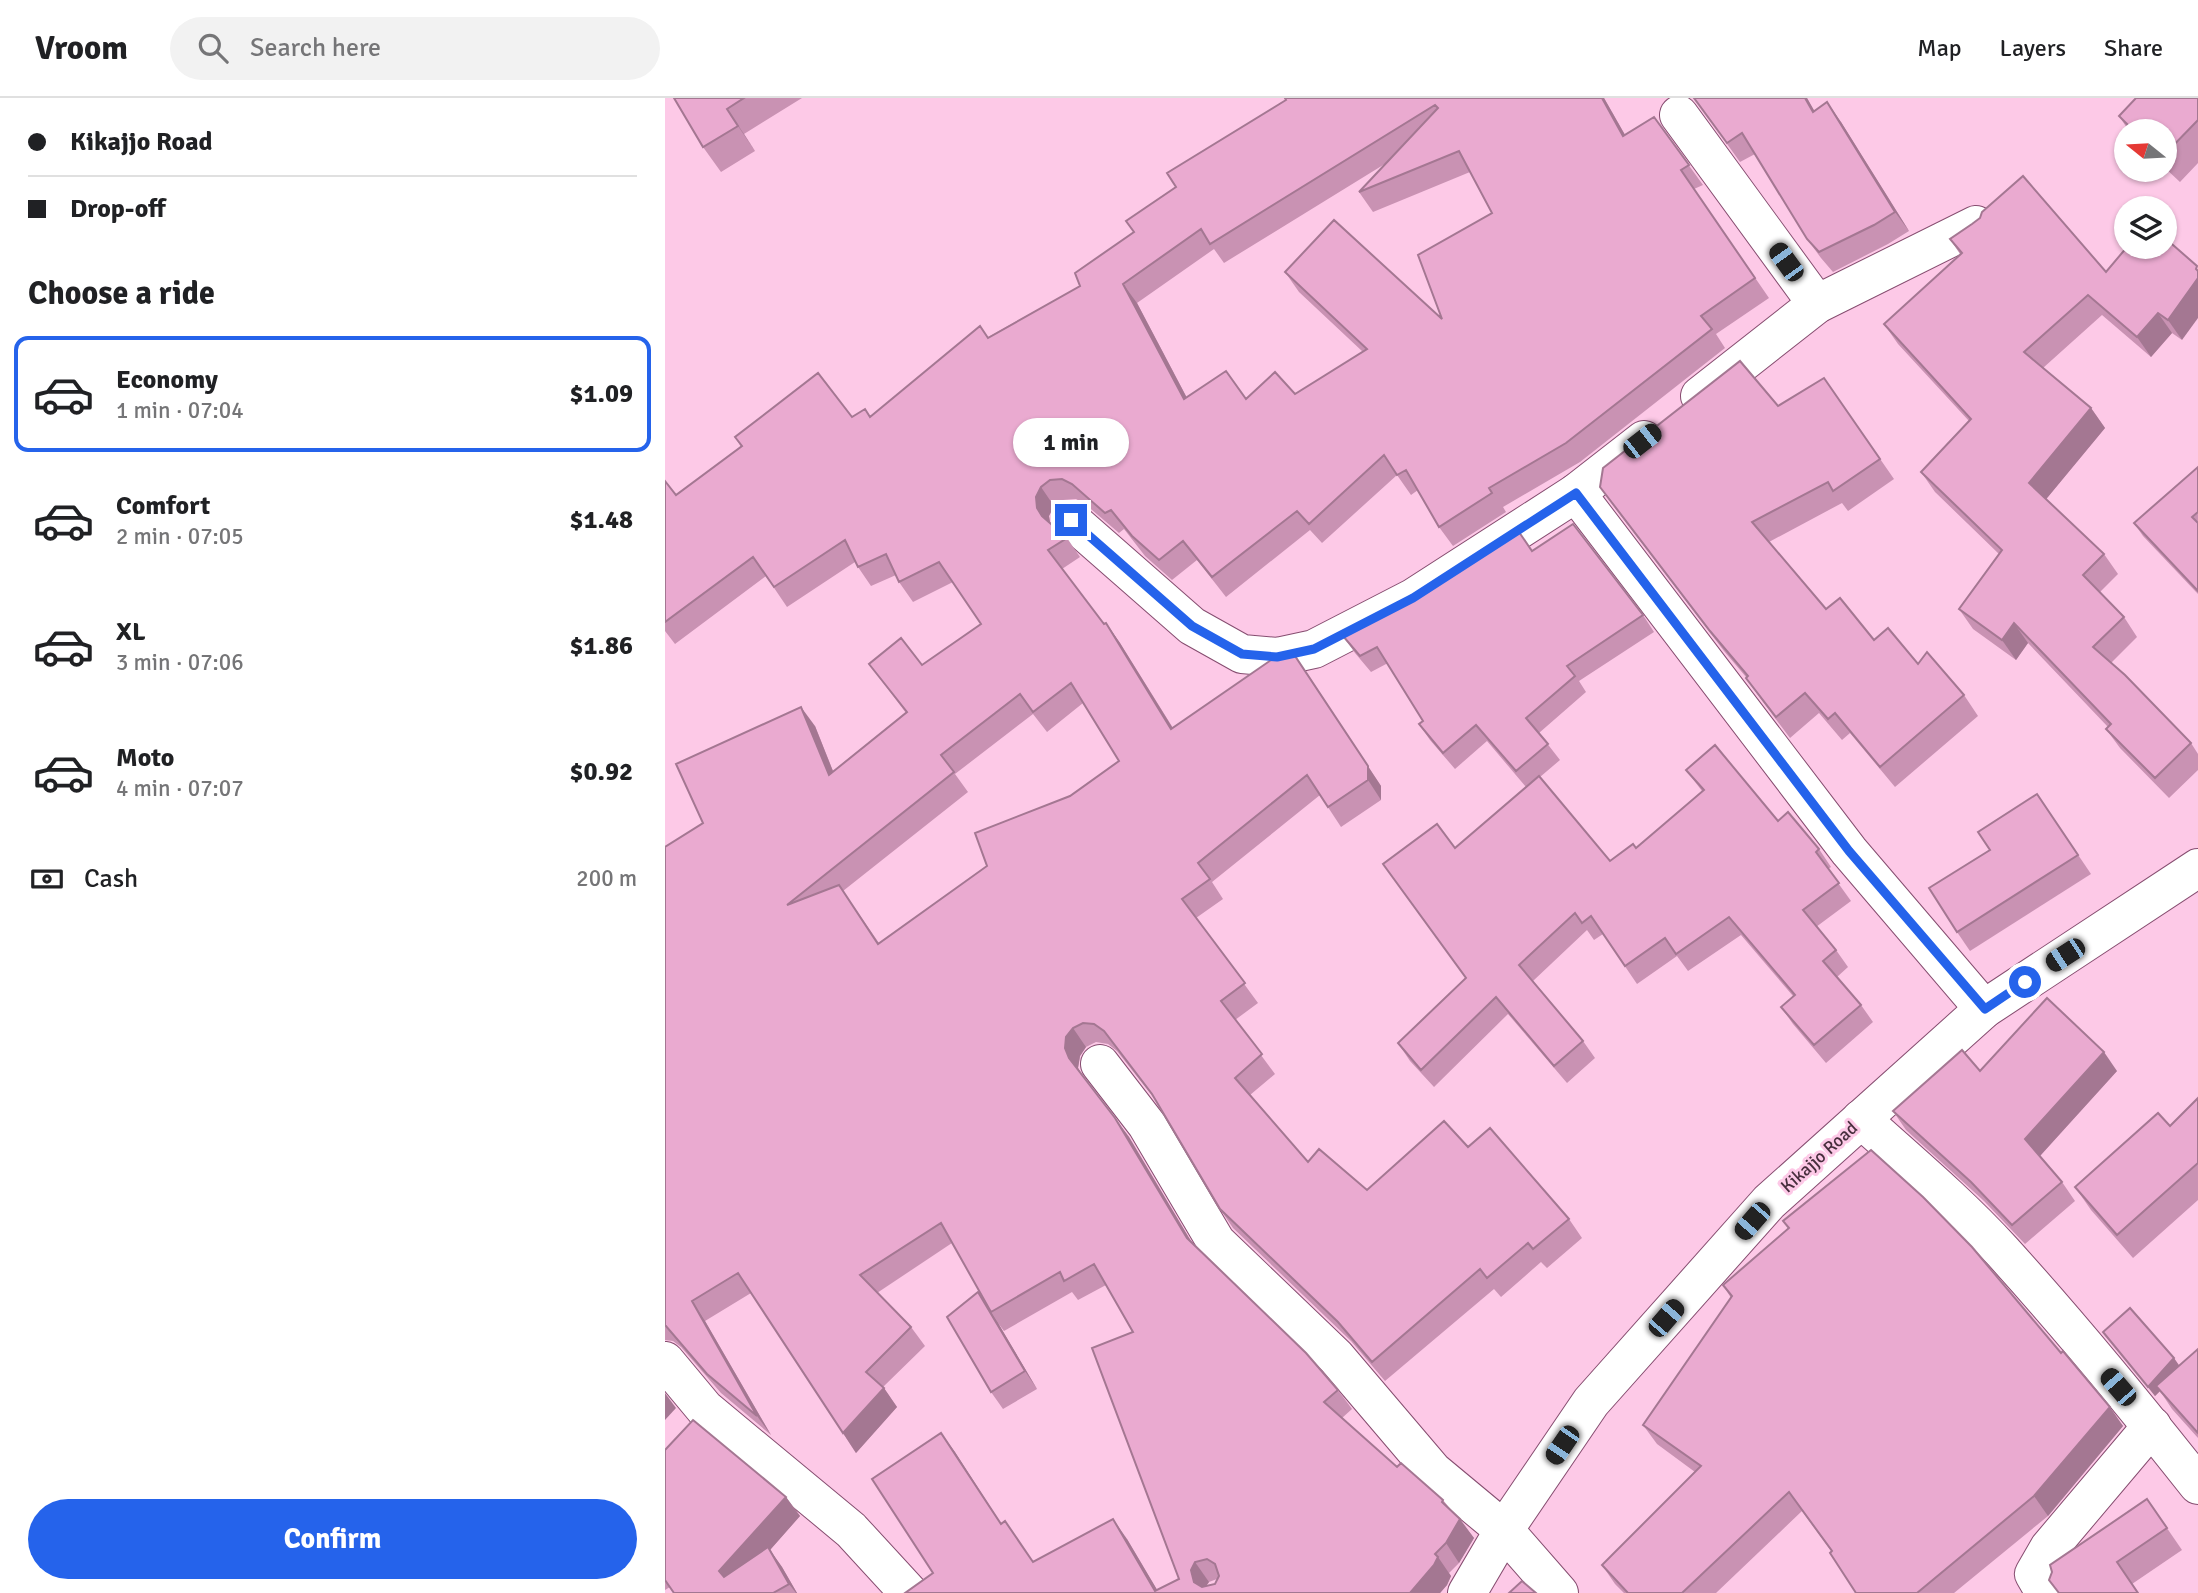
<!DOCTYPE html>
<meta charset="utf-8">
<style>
:root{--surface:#fff;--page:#f2f2f2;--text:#202124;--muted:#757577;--line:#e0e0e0;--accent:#2563eb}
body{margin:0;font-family:Signika,sans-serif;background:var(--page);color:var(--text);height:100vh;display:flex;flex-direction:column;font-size:26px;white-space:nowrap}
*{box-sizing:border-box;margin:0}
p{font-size:23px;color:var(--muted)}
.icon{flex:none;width:38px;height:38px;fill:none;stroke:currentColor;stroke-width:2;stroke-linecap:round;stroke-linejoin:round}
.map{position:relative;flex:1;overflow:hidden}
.panel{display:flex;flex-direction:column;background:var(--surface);width:665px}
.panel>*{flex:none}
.banner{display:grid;align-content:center;height:154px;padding:0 28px;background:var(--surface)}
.needle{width:46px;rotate:288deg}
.tools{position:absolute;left:1449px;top:21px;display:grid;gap:14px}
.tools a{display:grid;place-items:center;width:63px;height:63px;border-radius:50%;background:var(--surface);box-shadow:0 2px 5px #0004;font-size:35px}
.end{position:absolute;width:32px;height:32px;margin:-16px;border:9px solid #2563eb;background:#fff;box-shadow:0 0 0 4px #fff}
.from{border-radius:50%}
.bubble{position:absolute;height:49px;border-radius:24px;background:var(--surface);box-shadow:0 2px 5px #0004;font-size:23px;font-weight:700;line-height:49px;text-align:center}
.car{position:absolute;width:21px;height:42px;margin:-21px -10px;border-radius:9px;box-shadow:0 0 5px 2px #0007;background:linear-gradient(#222 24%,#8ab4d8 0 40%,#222 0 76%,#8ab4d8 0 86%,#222 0)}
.banner b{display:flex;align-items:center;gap:24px;height:66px;font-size:26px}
.banner b+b{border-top:2px solid var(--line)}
.banner i{width:18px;height:18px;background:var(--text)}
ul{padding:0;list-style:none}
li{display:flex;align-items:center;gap:21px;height:116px;margin:0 14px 10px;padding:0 14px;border:4px solid transparent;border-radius:14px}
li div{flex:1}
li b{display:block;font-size:26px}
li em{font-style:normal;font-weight:700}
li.active{border-color:var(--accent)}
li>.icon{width:63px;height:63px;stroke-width:1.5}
h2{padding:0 28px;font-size:32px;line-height:84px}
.pay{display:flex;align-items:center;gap:18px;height:77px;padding:0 28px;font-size:26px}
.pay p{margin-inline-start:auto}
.action{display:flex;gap:14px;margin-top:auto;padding:14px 28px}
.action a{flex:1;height:80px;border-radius:42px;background:var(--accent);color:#fff;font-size:28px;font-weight:700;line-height:80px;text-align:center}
header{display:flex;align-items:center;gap:42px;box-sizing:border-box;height:98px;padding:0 35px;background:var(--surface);border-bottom:2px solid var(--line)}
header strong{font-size:33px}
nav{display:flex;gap:38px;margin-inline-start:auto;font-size:24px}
.search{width:490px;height:63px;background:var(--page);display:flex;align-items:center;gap:18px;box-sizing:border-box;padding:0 24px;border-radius:38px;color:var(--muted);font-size:26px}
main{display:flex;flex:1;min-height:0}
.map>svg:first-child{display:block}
</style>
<header>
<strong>Vroom</strong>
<div class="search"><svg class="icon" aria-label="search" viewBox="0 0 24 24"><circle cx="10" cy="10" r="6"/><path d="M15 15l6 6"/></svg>Search here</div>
<nav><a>Map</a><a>Layers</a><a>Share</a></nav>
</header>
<main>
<section class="panel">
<div class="banner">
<b><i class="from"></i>Kikajjo Road</b>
<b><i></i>Drop-off</b>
</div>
<h2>Choose a ride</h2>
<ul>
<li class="active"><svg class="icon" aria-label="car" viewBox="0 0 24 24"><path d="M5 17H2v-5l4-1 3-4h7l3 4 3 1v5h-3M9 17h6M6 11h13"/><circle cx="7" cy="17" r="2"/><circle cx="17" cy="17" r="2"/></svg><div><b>Economy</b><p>1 min · 07:04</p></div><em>$1.09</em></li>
<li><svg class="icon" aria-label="car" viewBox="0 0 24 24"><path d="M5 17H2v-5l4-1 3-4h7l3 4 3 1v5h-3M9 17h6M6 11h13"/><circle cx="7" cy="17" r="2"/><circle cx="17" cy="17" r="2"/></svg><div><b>Comfort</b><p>2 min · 07:05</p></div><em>$1.48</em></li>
<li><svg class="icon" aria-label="car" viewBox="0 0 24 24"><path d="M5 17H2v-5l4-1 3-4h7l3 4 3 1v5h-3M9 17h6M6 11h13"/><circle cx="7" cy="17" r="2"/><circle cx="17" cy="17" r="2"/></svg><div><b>XL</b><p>3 min · 07:06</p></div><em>$1.86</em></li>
<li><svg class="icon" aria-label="car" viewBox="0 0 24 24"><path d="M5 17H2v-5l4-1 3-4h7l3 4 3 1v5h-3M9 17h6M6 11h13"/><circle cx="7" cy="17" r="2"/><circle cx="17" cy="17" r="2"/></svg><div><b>Moto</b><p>4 min · 07:07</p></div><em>$0.92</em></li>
</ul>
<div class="pay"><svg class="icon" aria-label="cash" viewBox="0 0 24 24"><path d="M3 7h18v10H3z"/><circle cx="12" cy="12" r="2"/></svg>Cash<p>200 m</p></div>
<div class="action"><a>Confirm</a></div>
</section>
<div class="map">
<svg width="1533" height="1495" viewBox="0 0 1533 1495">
<rect width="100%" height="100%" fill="#fdc9e7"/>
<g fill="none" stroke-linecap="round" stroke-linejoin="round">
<defs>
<g id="street">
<path d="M 1014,17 L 1152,206"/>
<path d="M 1035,298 L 1152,206 L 1311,127"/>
<path d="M 911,395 L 1184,753 L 1319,911"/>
<path d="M 406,422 L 527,528 L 577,556 L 612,559 L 649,551 L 748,500 L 911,395 L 979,342"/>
<path d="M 435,966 L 482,1027 L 551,1144 L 671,1259 L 768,1373 L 839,1432 L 894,1495"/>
<path d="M 1196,1021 C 1244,1064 1294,1106 1337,1153 C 1405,1228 1470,1307 1533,1387"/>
<path d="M 0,1263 L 40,1311 L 186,1432 L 244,1495"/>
<path d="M 802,1495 L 839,1432 L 926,1304 L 1104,1104 L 1319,911 L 1533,770"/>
<path d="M 1380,1495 L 1369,1476 L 1384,1450 L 1487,1328"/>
</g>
</defs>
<use href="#street" stroke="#864d70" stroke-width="40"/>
<use href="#street" stroke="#fff" stroke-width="38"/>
</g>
<g fill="#c992b3" fill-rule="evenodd">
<path d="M 9,0 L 137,0 L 79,36 L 90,53 L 56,74 L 38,49 Z"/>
<path d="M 939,0 L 960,37 L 989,19 L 1038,87 L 1029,91 L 1104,200 L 1051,236 L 1060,250 L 915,364 L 838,409 L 841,414 L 788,448 L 774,429 L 753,392 L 746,397 L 732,377 L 657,445 L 645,432 L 561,499 L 532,462 L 507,482 L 480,458 L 459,431 L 454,435 L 420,406 L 411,401 L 398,402 L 389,408 L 384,418 L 385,425 L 402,440 L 415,459 L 397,471 L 439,526 L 441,525 L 455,545 L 508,630 L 642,575 L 716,688 L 716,702 L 676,729 L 655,697 L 547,784 L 558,801 L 531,820 L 593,905 L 570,922 L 610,976 L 585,997 L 643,1064 L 702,1092 L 803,1049 L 904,1121 L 917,1140 L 882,1170 L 876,1164 L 836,1199 L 829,1191 L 720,1283 L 686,1243 L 568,1130 L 555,1111 L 492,1004 L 452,953 L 443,946 L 431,944 L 421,949 L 415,958 L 413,970 L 416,975 L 464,1039 L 527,1145 L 673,1292 L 687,1311 L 677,1320 L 732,1369 L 778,1402 L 809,1440 L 794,1465 L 784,1475 L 786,1478 L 782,1487 L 775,1495 L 240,1495 L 268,1475 L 276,1335 L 336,1426 L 340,1423 L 368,1464 L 462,1441 L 492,1492 L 514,1481 L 468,1234 L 441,1187 L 413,1202 L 407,1194 L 339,1233 L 333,1225 L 372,1291 L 338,1311 L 326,1294 L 320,1203 L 287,1145 L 212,1195 L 246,1229 L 260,1248 L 218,1289 L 232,1309 L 191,1355 L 86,1195 L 40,1223 L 106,1337 L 56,1295 L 16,1249 L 8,1243 L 0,1242 L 0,749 L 38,725 L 150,628 L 168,673 L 241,615 L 204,566 L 257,567 L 316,526 L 288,484 L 248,504 L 234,484 L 231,477 L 206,488 L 193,469 L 190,464 L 122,509 L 101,478 L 10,546 L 0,533 L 0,383 L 11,397 L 76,349 L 70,339 L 187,319 L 205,319 L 323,239 L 415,188 L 469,134 L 511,89 L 621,2 ZM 723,64 L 694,94 L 708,114 L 805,74 L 827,115 L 777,221 L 620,174 L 634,194 L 698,254 L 630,296 L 581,301 L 522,300 L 472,205 L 549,151 L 559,165 ZM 418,605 L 454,663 L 405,698 L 322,768 L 214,845 L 178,793 L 303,694 L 290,676 L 368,616 L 382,634 ZM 552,1481 L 550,1486 L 541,1488 L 544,1484 Z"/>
<path d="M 1029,0 L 1142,0 L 1149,13 L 1176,24 L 1244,133 L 1223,146 L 1168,174 L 1156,160 L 1142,141 L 1090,56 L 1075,64 Z"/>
<path d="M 1533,0 L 1533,65 L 1515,84 L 1500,70 L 1500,33 L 1464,33 L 1454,18 Z"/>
<path d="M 1285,141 L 1441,174 L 1462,149 L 1517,242 L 1507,235 L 1486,259 L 1437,217 L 1378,270 L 1426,310 L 1440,330 L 1381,401 L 1439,456 L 1453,476 L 1435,494 L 1459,519 L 1472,539 L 1446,565 L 1526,645 L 1533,656 L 1533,672 L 1504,700 L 1455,650 L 1441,631 L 1443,629 L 1363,545 L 1351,562 L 1308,531 L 1294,511 L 1334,456 L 1270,394 L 1256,374 L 1304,323 L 1233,246 L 1219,226 L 1295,156 Z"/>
<path d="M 1159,280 L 1229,381 L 1183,413 L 1177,405 L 1104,444 L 1161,511 L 1209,542 L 1253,566 L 1299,597 L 1313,618 L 1230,689 L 1185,635 L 1177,642 L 1154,615 L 1125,640 L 1095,600 L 1081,579 L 1059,553 L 950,410 L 935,389 L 1113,308 Z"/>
<path d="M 1533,369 L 1533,496 L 1478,438 L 1469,425 Z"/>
<path d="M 867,453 L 978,517 L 989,534 L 914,583 L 921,594 L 874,635 L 895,662 L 875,679 L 945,763 L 971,750 L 1037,693 L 1021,672 L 1113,723 L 1154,751 L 1166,769 L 1163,771 L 1186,803 L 1151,829 L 1171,852 L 1183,869 L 1172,879 L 1196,907 L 1208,924 L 1161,965 L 1128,926 L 1116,909 L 1128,898 L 1076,837 L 1023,873 L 1012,858 L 972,886 L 938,836 L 929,842 L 922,832 L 868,883 L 918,943 L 930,960 L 902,985 L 843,916 L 769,989 L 745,963 L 733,945 L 800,880 L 790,750 L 861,689 L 822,643 L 790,671 L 765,642 L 754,626 L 758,623 L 723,565 L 706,574 L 690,555 L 678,538 Z"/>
<path d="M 1372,696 L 1426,776 L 1305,853 L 1292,834 L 1325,752 Z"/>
<path d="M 1315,973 L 1452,973 L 1375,1058 L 1397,1084 L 1410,1103 L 1360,1146 L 1319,1103 L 1241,1032 L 1228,1013 Z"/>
<path d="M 1533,1000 L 1533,1102 L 1468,1160 L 1426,1112 L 1410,1089 L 1505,1028 Z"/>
<path d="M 1118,1123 L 1396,1255 L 1458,1328 L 1383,1418 L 1289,1495 L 1191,1495 L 1167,1454 L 1137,1413 L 1051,1495 L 959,1495 L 950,1486 L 937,1467 L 1030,1374 L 992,1346 L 978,1327 L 1066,1200 L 1058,1187 L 1123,1130 Z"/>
<path d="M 1438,1234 L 1514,1268 L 1533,1251 L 1533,1340 L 1507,1311 L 1495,1293 L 1490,1298 Z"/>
<path d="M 0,1352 L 121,1399 L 135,1418 L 105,1452 L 117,1469 L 132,1495 L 9,1495 L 5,1489 L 0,1492 Z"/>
<path d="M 1482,1401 L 1517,1452 L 1467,1486 L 1384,1482 Z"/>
</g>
<g fill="#a47792">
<path d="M 937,0 L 939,0 L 972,58 L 958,38 Z"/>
<path d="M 1140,0 L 1142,0 L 1161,33 L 1148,14 Z"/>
<path d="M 1162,4 L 1176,24 L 1244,133 L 1230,114 Z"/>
<path d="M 62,11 L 79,36 L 90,53 L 73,28 Z"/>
<path d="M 1533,180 L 1533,220 L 1517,242 L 1503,222 Z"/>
<path d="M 458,186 L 472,205 L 533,321 L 519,301 Z"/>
<path d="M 1493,215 L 1507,235 L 1486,259 L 1472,239 Z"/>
<path d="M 1426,310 L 1440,330 L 1378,405 L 1364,385 Z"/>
<path d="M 376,389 L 389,408 L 384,418 L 386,430 L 372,410 L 371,399 Z"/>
<path d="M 441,525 L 455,545 L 520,650 L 506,631 Z"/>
<path d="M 1349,525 L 1363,545 L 1351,562 L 1337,542 Z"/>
<path d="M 628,555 L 716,688 L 716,702 L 703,682 Z"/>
<path d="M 136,609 L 150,628 L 177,696 L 164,677 Z"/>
<path d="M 408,930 L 421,949 L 415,958 L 413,970 L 418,979 L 404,960 L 400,950 L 401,939 Z"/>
<path d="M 1439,954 L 1452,973 L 1374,1059 L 1360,1041 Z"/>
<path d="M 450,1020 L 464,1039 L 536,1160 L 522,1140 Z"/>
<path d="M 313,1194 L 333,1225 L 372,1291 L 360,1273 Z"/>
<path d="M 27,1203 L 40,1223 L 106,1337 L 92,1318 Z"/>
<path d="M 1509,1260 L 1516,1270 L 1491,1288 L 1495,1293 L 1490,1298 L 1483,1289 Z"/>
<path d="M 219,1290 L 232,1309 L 191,1355 L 178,1335 Z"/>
<path d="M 0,1295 L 11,1310 L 0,1322 Z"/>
<path d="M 1445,1309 L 1458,1328 L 1383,1418 L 1369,1398 Z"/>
<path d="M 276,1335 L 290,1354 L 349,1446 L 336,1426 Z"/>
<path d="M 121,1399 L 135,1418 L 105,1452 L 117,1469 L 132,1495 L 131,1495 L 124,1486 L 68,1493 L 54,1473 Z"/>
<path d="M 448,1421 L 462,1441 L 494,1495 L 492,1495 Z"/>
<path d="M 795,1421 L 809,1440 L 794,1465 L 781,1445 Z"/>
<path d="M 773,1459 L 786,1478 L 782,1487 L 775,1495 L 745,1495 Z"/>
<path d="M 530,1464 L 544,1484 L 539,1491 L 529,1484 L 526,1472 Z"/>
</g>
<g fill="#eaaad0" stroke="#a47792" stroke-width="2" fill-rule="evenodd">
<path d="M 9,0 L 79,0 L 62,11 L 73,28 L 38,49 Z"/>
<path d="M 620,0 L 937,0 L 958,38 L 989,19 L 1024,67 L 1016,72 L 1090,180 L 1036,218 L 1047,231 L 901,345 L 824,390 L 827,395 L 774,429 L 741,372 L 732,377 L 719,357 L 644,426 L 632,413 L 547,479 L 518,443 L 494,462 L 467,438 L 446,412 L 440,415 L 407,386 L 397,381 L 385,382 L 376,389 L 371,399 L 372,410 L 377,418 L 402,440 L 383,452 L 439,526 L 441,525 L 506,631 L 609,560 L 628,555 L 703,668 L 703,682 L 663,709 L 642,677 L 533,765 L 545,781 L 517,801 L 580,885 L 556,903 L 597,956 L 570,980 L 643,1064 L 654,1051 L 702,1092 L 779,1023 L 803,1049 L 825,1030 L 904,1121 L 868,1151 L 863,1145 L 822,1180 L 815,1171 L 707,1264 L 673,1224 L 555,1111 L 487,996 L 439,933 L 429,926 L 418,925 L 408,930 L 401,939 L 400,950 L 404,960 L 450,1020 L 522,1140 L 641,1255 L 673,1292 L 659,1304 L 732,1369 L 736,1365 L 778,1402 L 777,1404 L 795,1421 L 781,1445 L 770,1456 L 773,1459 L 769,1467 L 745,1495 L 240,1495 L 268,1475 L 207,1381 L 276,1335 L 336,1426 L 340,1423 L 368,1464 L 448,1421 L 490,1493 L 514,1481 L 427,1250 L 468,1234 L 429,1166 L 399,1183 L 395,1174 L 326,1214 L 276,1125 L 195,1177 L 246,1229 L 201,1274 L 219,1290 L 178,1335 L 73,1175 L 27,1203 L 92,1318 L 42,1276 L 0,1227 L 0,749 L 38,725 L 11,666 L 136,609 L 164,677 L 242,614 L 204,566 L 236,540 L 257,567 L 316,526 L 274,464 L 234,484 L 221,456 L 193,469 L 180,442 L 109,489 L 88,459 L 0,524 L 0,383 L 11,397 L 77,348 L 70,339 L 153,275 L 187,319 L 200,311 L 205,319 L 315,228 L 323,240 L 415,188 L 410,175 L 469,134 L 461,123 L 511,89 L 502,75 L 621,2 ZM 770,7 L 773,10 L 694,94 L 794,53 L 827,115 L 753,157 L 777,221 L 669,122 L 620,174 L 702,251 L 630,296 L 610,274 L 581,301 L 561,273 L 519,301 L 458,186 L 536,131 L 545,146 ZM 406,585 L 454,663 L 405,698 L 310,735 L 322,768 L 213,846 L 174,787 L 122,807 L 289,674 L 276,657 L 355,596 L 368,614 ZM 542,1461 L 550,1466 L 554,1478 L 550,1486 L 537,1489 L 529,1484 L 526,1472 L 530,1464 Z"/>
<path d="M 1029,0 L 1140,0 L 1148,14 L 1162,4 L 1230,114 L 1209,127 L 1154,154 L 1142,141 L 1077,35 L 1062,45 Z"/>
<path d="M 1471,0 L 1533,0 L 1533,22 L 1500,56 L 1500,33 L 1469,33 L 1454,18 Z"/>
<path d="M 1358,78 L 1441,174 L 1462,149 L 1500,149 L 1500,140 L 1532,168 L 1531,171 L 1533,173 L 1533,180 L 1503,222 L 1493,215 L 1472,239 L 1423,197 L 1359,254 L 1426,310 L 1364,385 L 1439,456 L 1418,477 L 1459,519 L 1428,549 L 1460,577 L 1526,645 L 1490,680 L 1441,631 L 1446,626 L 1349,525 L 1337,542 L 1294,511 L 1337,452 L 1256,374 L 1306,321 L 1219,226 L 1297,155 L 1285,141 L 1307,126 L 1315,120 L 1317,114 Z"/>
<path d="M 1075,263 L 1113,308 L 1159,280 L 1215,361 L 1168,393 L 1163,384 L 1087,424 L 1161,511 L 1175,500 L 1209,542 L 1223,530 L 1253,566 L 1262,554 L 1299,597 L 1215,669 L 1170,615 L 1163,621 L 1140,595 L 1111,619 L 1081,580 L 1083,578 L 1045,533 L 935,389 L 938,370 Z"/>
<path d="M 1533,369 L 1533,414 L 1527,419 L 1533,425 L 1533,493 L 1469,425 Z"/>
<path d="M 908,426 L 978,517 L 902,568 L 910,578 L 861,620 L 883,646 L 851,673 L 811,627 L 778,655 L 754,626 L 758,623 L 712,549 L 695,558 L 678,538 L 748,502 L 854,434 L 867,453 Z"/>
<path d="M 1050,647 L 1113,723 L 1123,714 L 1154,751 L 1151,754 L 1174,785 L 1138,812 L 1171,852 L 1158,863 L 1196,907 L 1149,947 L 1116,909 L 1130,897 L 1064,819 L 1011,856 L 1000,840 L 960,868 L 926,818 L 917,825 L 910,815 L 854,867 L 918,943 L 889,968 L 831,899 L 756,972 L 733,945 L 801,880 L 718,766 L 772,726 L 790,750 L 874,678 L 945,763 L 968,746 L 971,750 L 1039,692 L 1021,672 Z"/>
<path d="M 1372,696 L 1413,757 L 1292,834 L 1264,790 L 1325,752 L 1313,734 Z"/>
<path d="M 1382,900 L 1439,954 L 1360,1041 L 1397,1084 L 1347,1127 L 1306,1084 L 1228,1013 L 1297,952 L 1315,973 Z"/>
<path d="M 1533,1000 L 1533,1065 L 1452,1137 L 1410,1089 L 1493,1015 L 1505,1028 Z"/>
<path d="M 1206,1052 L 1258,1099 L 1307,1149 L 1396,1255 L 1398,1253 L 1445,1309 L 1369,1398 L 1252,1495 L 1191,1495 L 1165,1455 L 1167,1453 L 1124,1394 L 1017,1495 L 963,1495 L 937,1467 L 1036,1368 L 978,1327 L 1067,1198 L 1058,1187 L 1124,1130 L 1118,1123 Z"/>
<path d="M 313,1194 L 360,1273 L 326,1294 L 282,1219 Z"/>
<path d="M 1465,1210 L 1509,1260 L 1483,1289 L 1438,1234 Z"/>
<path d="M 1533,1251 L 1533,1335 L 1491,1288 Z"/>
<path d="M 28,1322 L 121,1399 L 54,1473 L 59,1479 L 103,1449 L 124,1486 L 108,1495 L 9,1495 L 0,1482 L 0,1352 Z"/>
<path d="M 1482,1401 L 1502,1430 L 1452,1464 L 1473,1495 L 1394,1495 L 1384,1482 L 1387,1474 L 1385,1467 Z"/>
<path d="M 857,1483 L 871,1495 L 844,1495 Z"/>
</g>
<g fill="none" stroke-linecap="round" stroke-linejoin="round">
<path stroke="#2563eb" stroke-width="9" d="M 406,422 L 527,528 L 577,556 L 612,559 L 649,551 L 748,500 L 911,395 L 1184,753 L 1320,911 L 1360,884"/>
</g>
<g text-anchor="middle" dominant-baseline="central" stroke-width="6" stroke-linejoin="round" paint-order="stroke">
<g font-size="18" fill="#472e3d" stroke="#fdc9e7">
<text transform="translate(1154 1059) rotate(-42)">Kikajjo Road</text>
</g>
</g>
</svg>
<div class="tools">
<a><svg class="needle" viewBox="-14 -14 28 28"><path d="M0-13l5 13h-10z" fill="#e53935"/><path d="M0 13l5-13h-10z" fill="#757577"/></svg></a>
<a><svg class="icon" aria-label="layers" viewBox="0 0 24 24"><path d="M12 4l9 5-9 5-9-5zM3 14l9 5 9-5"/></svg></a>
</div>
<i class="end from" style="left:1360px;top:884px"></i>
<i class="end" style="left:406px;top:422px"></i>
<div class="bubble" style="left:348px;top:320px;width:116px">1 min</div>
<i class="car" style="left:1121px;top:164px;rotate:324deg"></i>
<i class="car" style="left:977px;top:343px;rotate:52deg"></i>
<i class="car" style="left:1400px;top:857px;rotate:237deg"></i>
<i class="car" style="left:1087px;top:1123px;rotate:221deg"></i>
<i class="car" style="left:1001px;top:1220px;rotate:41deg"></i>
<i class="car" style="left:1453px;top:1289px;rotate:319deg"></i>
<i class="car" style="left:897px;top:1347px;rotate:214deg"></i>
</div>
</main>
